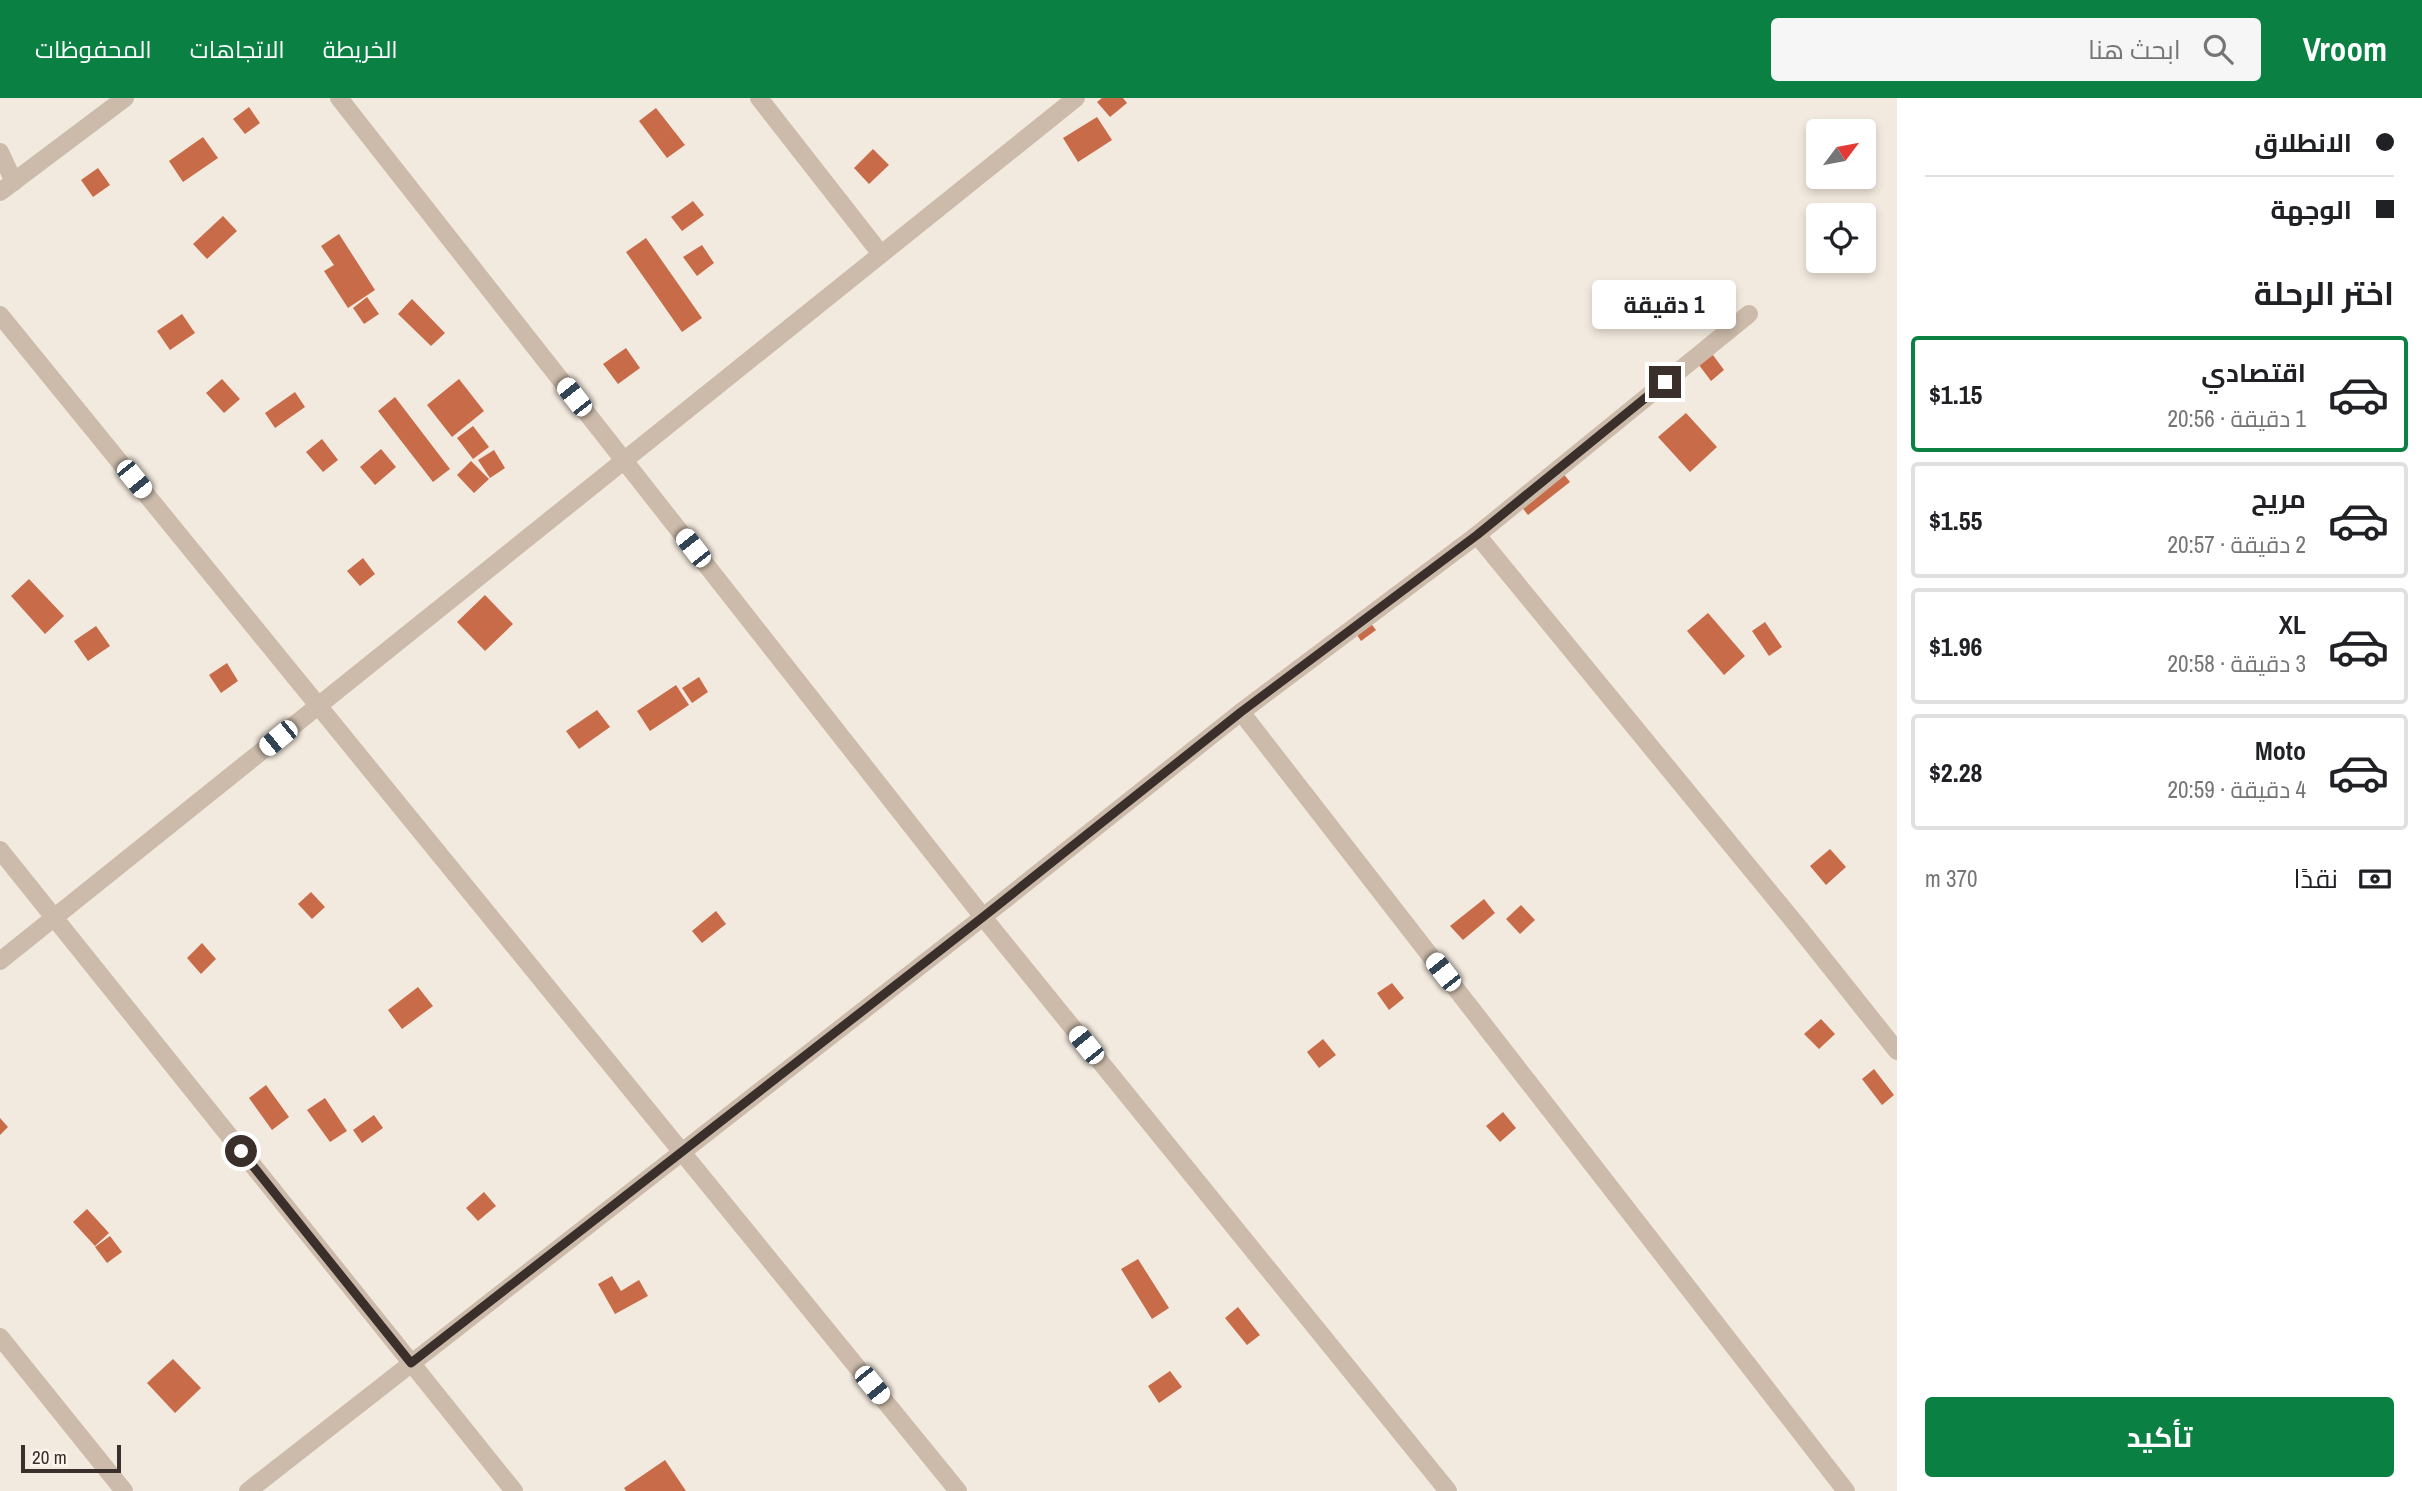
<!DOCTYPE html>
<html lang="ar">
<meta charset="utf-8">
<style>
:root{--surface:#fff;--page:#f6f6f6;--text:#202124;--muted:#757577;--line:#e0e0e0;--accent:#0b8043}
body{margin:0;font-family:"Archivo Narrow",Cairo,sans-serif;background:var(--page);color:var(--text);direction:rtl;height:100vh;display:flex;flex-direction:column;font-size:26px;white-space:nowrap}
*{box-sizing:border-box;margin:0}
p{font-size:23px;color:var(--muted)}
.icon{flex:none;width:38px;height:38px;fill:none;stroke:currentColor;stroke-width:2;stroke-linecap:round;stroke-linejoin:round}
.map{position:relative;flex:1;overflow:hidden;direction:ltr}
.panel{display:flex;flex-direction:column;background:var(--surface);width:525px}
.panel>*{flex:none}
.hud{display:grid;align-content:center;height:154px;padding:0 28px;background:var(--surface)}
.needle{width:46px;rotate:58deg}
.tools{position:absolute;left:1806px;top:21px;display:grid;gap:14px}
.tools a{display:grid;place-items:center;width:70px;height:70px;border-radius:7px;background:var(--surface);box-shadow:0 4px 10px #0003;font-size:35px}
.scale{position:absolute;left:21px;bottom:18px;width:100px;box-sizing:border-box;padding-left:7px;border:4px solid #3a2f2a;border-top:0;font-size:19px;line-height:24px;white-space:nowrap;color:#3a2f2a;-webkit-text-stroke:5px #fbf4ec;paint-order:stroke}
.end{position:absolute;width:32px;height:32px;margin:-16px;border:9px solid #3a2f2a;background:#fff;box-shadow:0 0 0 4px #fff}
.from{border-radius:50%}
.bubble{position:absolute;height:49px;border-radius:7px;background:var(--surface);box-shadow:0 4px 10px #0003;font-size:23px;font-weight:700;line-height:49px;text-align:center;direction:rtl}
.car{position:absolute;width:21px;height:42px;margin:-21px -10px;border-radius:9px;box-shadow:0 0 5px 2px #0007;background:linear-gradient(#fff 24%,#345 0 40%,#fff 0 76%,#345 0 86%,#fff 0)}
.hud b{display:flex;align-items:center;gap:24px;height:66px;font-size:26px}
.hud b+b{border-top:2px solid var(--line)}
.hud i{width:18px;height:18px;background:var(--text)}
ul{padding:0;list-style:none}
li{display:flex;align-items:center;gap:21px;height:116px;margin:0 14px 10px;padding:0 14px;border:4px solid var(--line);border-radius:7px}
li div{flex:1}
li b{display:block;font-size:26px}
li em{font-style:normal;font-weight:700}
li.on{border-color:var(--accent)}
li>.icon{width:63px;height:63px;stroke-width:1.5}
h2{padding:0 28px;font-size:32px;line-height:84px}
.pay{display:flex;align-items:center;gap:18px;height:77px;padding:0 28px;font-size:26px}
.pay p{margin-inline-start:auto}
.primary-button{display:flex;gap:14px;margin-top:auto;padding:14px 28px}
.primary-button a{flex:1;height:80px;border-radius:7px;background:var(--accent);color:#fff;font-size:28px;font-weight:700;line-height:80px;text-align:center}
header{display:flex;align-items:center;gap:42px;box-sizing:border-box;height:98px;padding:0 35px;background:var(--accent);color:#fff}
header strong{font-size:33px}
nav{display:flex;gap:38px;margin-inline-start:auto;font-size:24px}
.search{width:490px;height:63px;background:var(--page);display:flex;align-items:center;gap:18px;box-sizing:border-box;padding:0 24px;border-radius:7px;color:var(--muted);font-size:26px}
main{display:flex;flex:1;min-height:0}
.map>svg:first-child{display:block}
</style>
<header>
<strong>Vroom</strong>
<div class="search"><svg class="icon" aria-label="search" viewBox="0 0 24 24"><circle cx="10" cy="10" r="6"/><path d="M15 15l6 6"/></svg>ابحث هنا</div>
<nav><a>الخريطة</a><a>الاتجاهات</a><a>المحفوظات</a></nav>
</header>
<main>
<section class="panel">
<div class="hud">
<b><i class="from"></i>الانطلاق</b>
<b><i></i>الوجهة</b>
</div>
<h2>اختر الرحلة</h2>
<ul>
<li class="on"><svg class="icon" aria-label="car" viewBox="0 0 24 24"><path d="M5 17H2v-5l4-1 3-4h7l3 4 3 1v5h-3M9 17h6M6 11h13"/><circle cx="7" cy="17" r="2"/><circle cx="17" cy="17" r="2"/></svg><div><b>اقتصادي</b><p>1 دقيقة · 20:56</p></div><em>$1.15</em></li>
<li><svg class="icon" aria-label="car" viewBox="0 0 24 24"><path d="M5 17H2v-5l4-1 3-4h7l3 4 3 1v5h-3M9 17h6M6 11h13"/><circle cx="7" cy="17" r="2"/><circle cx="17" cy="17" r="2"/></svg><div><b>مريح</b><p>2 دقيقة · 20:57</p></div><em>$1.55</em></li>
<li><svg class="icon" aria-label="car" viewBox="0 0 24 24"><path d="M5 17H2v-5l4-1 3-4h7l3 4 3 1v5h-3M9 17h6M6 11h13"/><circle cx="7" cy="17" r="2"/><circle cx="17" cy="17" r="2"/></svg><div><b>XL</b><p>3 دقيقة · 20:58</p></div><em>$1.96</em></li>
<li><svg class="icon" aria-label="car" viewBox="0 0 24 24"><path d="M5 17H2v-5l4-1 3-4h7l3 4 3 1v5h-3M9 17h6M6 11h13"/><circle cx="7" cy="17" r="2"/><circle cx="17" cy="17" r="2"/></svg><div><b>Moto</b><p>4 دقيقة · 20:59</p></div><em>$2.28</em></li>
</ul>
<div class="pay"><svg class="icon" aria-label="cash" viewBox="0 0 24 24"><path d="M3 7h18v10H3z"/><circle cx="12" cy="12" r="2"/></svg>نقدًا<p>370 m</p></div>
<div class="primary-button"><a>تأكيد</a></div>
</section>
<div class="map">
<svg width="1897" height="1393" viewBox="0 0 1897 1393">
<rect width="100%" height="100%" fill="#f3eadf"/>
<g fill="#c86b49">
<path d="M 1102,0 L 1123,0 L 1127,5 L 1110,19 L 1097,4 Z"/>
<path d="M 249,9 L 260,25 L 245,36 L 233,21 Z"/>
<path d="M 656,10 L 685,47 L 667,60 L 639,23 Z"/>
<path d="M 1097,19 L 1112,42 L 1078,64 L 1063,40 Z"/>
<path d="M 203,39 L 218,60 L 183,84 L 169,63 Z"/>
<path d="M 873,51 L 889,67 L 869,86 L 854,70 Z"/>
<path d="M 98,70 L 110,87 L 93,99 L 81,82 Z"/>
<path d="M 693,103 L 704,117 L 682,133 L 671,119 Z"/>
<path d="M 223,118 L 237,133 L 207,161 L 193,146 Z"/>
<path d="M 339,136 L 375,192 L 348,210 L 324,173 L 334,167 L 321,148 Z"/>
<path d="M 646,140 L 702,220 L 682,234 L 626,154 Z"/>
<path d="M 702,147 L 714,165 L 697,178 L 683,159 Z"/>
<path d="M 367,199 L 379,216 L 364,226 L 353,210 Z"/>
<path d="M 412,201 L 445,235 L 431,248 L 398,216 Z"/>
<path d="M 182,216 L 195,235 L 170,252 L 157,233 Z"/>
<path d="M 626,250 L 640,270 L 618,286 L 603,266 Z"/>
<path d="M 1713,257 L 1724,272 L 1711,283 L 1699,267 Z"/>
<path d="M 222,281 L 240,301 L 224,315 L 206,295 Z"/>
<path d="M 459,281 L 484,313 L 452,339 L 427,307 Z"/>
<path d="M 295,294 L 305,309 L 275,330 L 265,315 Z"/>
<path d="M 395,299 L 450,371 L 433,384 L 378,313 Z"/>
<path d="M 1686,315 L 1717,349 L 1690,374 L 1658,339 Z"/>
<path d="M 473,328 L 489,349 L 473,361 L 457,340 Z"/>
<path d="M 322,341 L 338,362 L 323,374 L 306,354 Z"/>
<path d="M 381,351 L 396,369 L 375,387 L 360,369 Z"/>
<path d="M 494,352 L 505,370 L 490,380 L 478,362 Z"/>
<path d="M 471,363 L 489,381 L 474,395 L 457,377 Z"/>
<path d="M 1557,368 L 1570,384 L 1528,417 L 1516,402 Z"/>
<path d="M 363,460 L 375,476 L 360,488 L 347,473 Z"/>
<path d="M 29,481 L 64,518 L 45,536 L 11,498 Z"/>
<path d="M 485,497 L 513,526 L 485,553 L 457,524 Z"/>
<path d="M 1708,515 L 1745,558 L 1724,577 L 1687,533 Z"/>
<path d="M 1365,518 L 1376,532 L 1361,543 L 1351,528 Z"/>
<path d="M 1765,524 L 1782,549 L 1769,558 L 1752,533 Z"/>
<path d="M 96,528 L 110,548 L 88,563 L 74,543 Z"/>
<path d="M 227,565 L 238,583 L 221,595 L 209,577 Z"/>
<path d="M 699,579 L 708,594 L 692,605 L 682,590 Z"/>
<path d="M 676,587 L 689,607 L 650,633 L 637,613 Z"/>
<path d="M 597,612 L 610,629 L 579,651 L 566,633 Z"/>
<path d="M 1830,751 L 1846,769 L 1826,787 L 1810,768 Z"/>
<path d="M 311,794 L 325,809 L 312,821 L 298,806 Z"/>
<path d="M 1484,801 L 1495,815 L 1463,842 L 1450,828 Z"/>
<path d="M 1521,807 L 1535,822 L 1520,836 L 1506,821 Z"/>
<path d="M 716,813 L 726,826 L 702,845 L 692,833 Z"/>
<path d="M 202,845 L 216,861 L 201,876 L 187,860 Z"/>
<path d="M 1392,885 L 1404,900 L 1389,912 L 1377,895 Z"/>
<path d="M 418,889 L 433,908 L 402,931 L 388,912 Z"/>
<path d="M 1821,921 L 1835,936 L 1819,951 L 1804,936 Z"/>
<path d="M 1323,941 L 1336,957 L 1319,970 L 1307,954 Z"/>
<path d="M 1874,971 L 1894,997 L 1882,1007 L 1862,981 Z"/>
<path d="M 266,987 L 289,1019 L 272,1032 L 249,1000 Z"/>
<path d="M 325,1000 L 347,1033 L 330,1044 L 307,1012 Z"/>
<path d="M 1503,1014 L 1516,1030 L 1500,1044 L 1486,1028 Z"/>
<path d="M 374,1017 L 383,1030 L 362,1045 L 353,1032 Z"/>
<path d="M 0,1020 L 8,1029 L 0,1037 Z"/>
<path d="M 484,1094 L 496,1108 L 478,1123 L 466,1110 Z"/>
<path d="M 87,1111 L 109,1135 L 95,1148 L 73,1124 Z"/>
<path d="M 110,1138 L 122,1154 L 107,1165 L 95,1149 Z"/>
<path d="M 1138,1161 L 1169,1210 L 1152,1221 L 1121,1171 Z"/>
<path d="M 612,1178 L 621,1193 L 639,1182 L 648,1198 L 615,1216 L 598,1186 Z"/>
<path d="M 1238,1209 L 1260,1237 L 1247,1247 L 1225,1220 Z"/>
<path d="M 173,1261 L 201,1290 L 175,1315 L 147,1285 Z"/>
<path d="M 1170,1273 L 1182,1289 L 1159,1305 L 1148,1288 Z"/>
<path d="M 665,1362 L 686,1393 L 626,1393 L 624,1390 Z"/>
</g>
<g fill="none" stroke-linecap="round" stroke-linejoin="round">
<g stroke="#cba" stroke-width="18">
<path d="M 339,0 L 983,819 L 1448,1393"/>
<path d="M 759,0 L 881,156"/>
<path d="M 0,54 L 14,84"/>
<path d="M 0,94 L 125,0"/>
<path d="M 0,217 L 958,1393"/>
<path d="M 1477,437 L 1800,831 L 1897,953"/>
<path d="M 1241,614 L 1846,1393"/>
<path d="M 0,752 L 514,1393"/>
<path d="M 0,863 L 1076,0"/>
<path d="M 0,1239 L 124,1393"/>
<path d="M 248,1393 L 983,819 L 1241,614 L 1477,437 L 1749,216"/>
</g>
</g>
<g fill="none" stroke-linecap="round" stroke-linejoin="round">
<path stroke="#3a2f2a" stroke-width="9" d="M 241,1053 L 411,1265 L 983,819 L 1241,614 L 1477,437 L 1665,284"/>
</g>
</svg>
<div class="tools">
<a><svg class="needle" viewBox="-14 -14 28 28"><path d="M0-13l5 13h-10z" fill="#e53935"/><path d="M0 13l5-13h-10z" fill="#757577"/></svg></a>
<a><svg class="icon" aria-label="locate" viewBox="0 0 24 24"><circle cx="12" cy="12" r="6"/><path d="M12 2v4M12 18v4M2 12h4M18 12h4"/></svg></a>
</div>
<div class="scale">20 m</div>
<i class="end from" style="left:241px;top:1053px"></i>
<i class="end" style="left:1665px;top:284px"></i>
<div class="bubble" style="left:1592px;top:182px;width:144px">1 دقيقة</div>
<i class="car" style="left:574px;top:299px;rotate:322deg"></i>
<i class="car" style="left:134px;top:381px;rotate:141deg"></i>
<i class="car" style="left:693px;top:450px;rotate:322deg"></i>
<i class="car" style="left:278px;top:640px;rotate:231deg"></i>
<i class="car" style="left:1443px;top:874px;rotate:322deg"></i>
<i class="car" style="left:1086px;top:947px;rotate:321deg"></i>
<i class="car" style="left:872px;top:1287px;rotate:141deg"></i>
</div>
</main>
